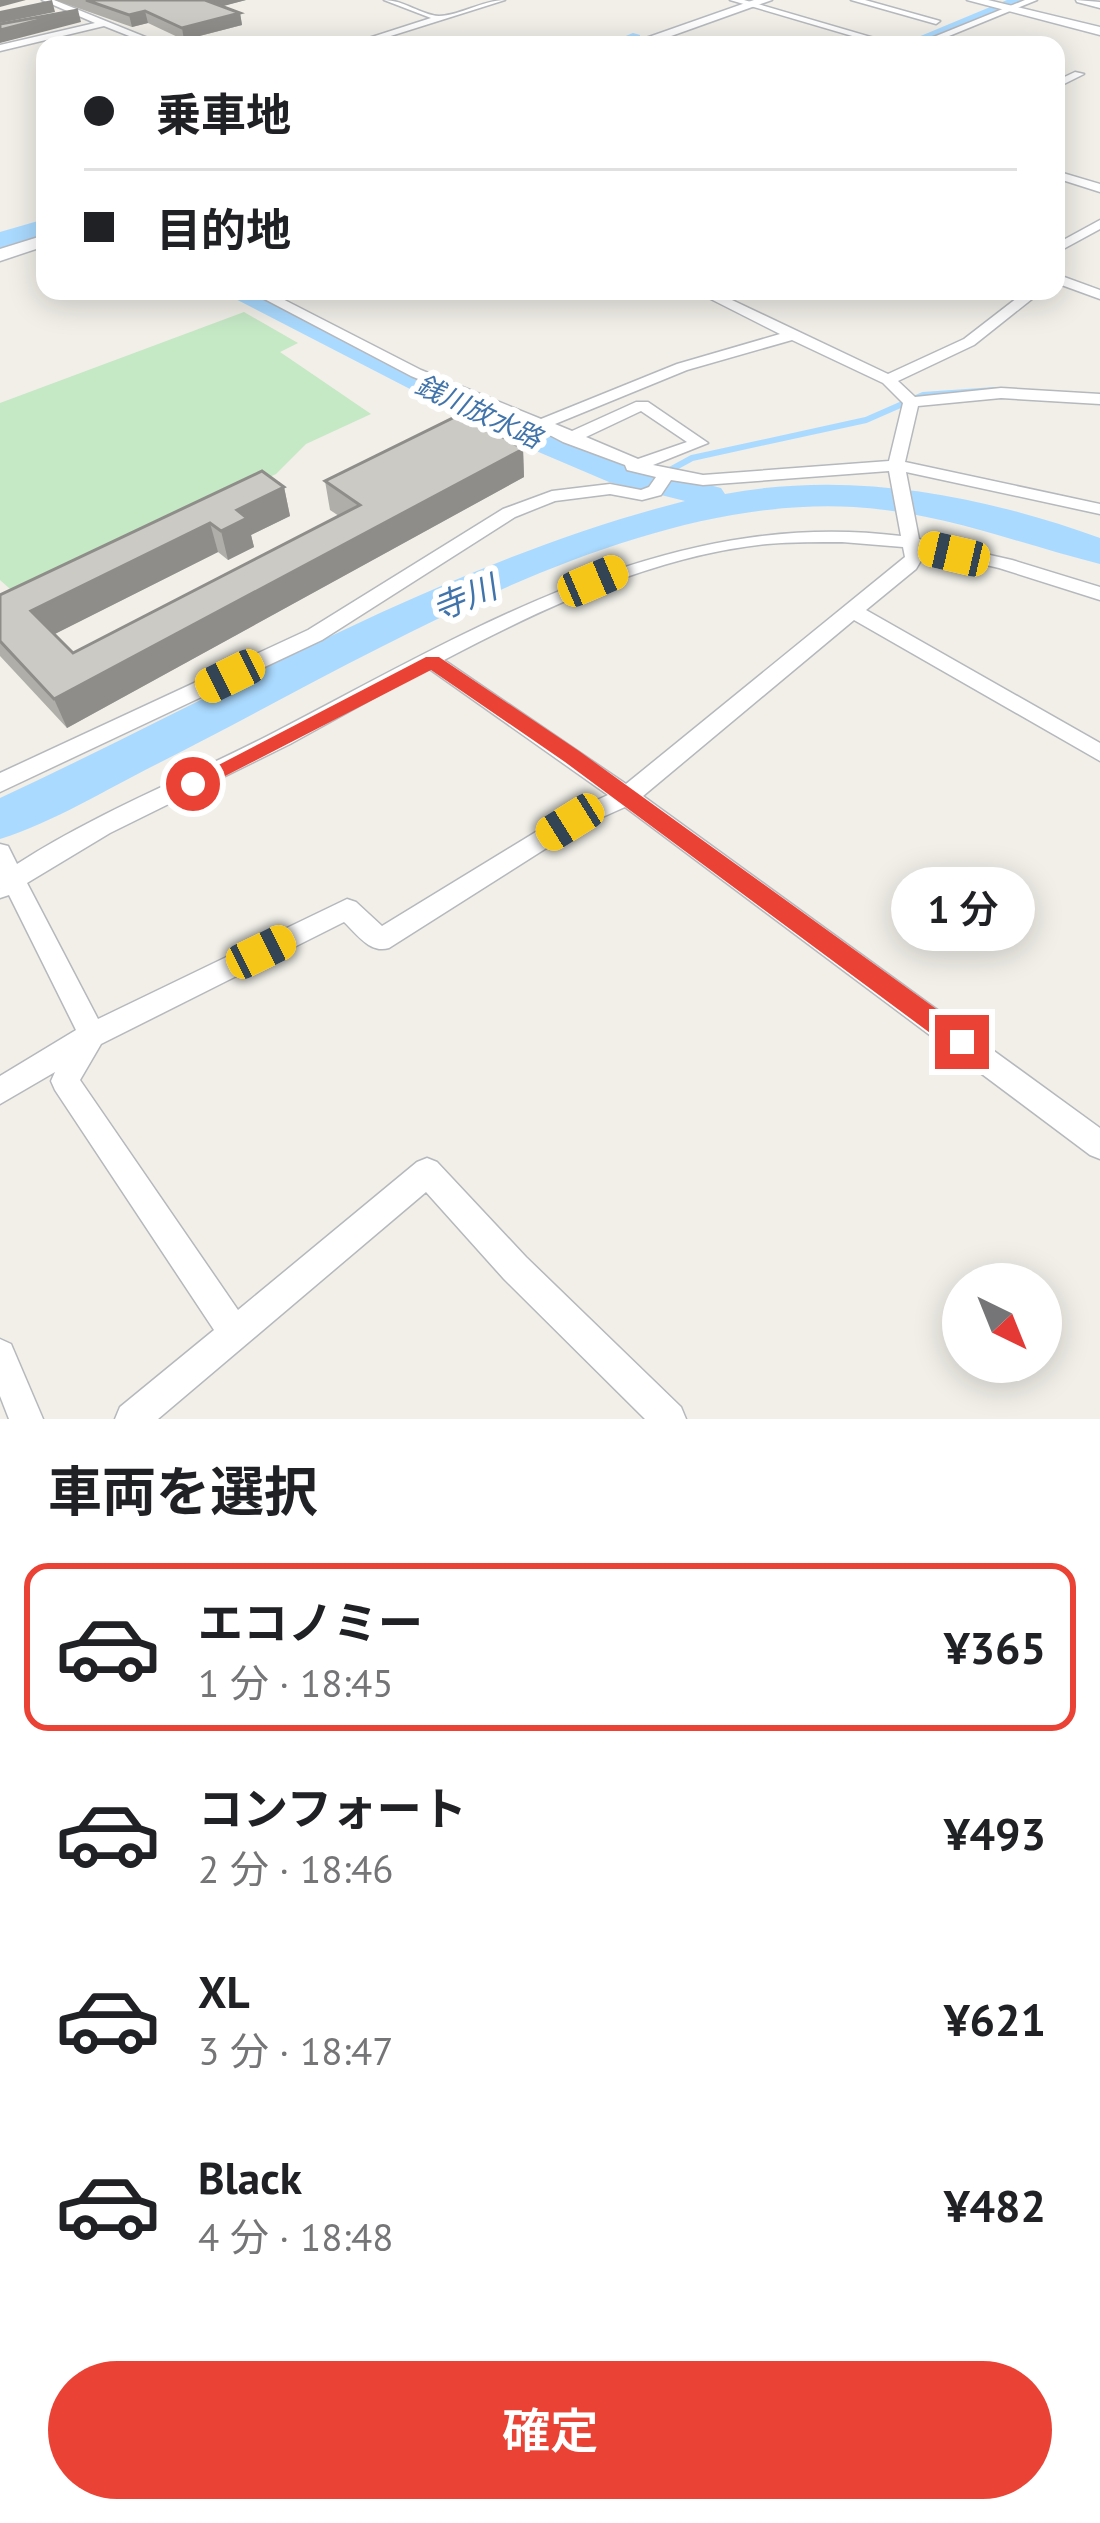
<!DOCTYPE html>
<html lang="ja">
<meta charset="utf-8">
<style>
:root{--surface:#fff;--page:#f6f6f6;--text:#202124;--muted:#757577;--line:#e0e0e0;--accent:#ea4335}
body{margin:0;font-family:"PT Sans","Noto Sans JP",sans-serif;background:var(--page);color:var(--text);height:100vh;display:flex;flex-direction:column;font-size:45px;white-space:nowrap}
*{box-sizing:border-box;margin:0}
p{font-size:39px;color:var(--muted)}
.icon{flex:none;width:66px;height:66px;fill:none;stroke:currentColor;stroke-width:2;stroke-linecap:round;stroke-linejoin:round}
.map{position:relative;height:1419px;overflow:hidden}
.panel{display:flex;flex-direction:column;background:var(--surface);flex:1}
.panel>*{flex:none}
.banner{position:absolute;left:36px;top:36px;width:1029px;height:264px;border-radius:24px;box-shadow:0 6px 30px #0003;display:grid;align-content:center;height:264px;padding:0 48px;background:var(--surface)}
.needle{width:78px;rotate:137deg}
.fabs{position:absolute;left:942px;top:1263px;display:grid;gap:24px}
.fabs a{display:grid;place-items:center;width:120px;height:120px;border-radius:50%;background:var(--surface);box-shadow:0 6px 30px #0003;font-size:60px}
.end{position:absolute;width:54px;height:54px;margin:-27px;border:15px solid #ea4335;background:#fff;box-shadow:0 0 0 6px #fff}
.from{border-radius:50%}
.bubble{position:absolute;height:84px;border-radius:42px;background:var(--surface);box-shadow:0 6px 30px #0003;font-size:39px;font-weight:600;line-height:84px;text-align:center}
.car{position:absolute;width:36px;height:72px;margin:-36px -18px;border-radius:15px;box-shadow:0 0 9px 3px #0007;background:linear-gradient(#f5c518 24%,#345 0 40%,#f5c518 0 76%,#345 0 86%,#f5c518 0)}
.banner b{display:flex;align-items:center;gap:42px;height:114px;font-size:45px}
.banner b+b{border-top:3px solid var(--line)}
.banner i{width:30px;height:30px;background:var(--text)}
ul{padding:0;list-style:none}
li{display:flex;align-items:center;gap:36px;height:168px;margin:0 24px 18px;padding:0 24px;border:6px solid transparent;border-radius:24px}
li div{flex:1}
li b{display:block;font-size:45px}
li em{font-style:normal;font-weight:600}
li.on{border-color:var(--accent)}
li>.icon{width:108px;height:108px;stroke-width:1.5}
h2{padding:0 48px;font-size:54px;line-height:144px}
.primary-button{display:flex;gap:24px;margin-top:auto;padding:24px 48px}
.primary-button a{flex:1;height:138px;border-radius:72px;background:var(--accent);color:#fff;font-size:48px;font-weight:600;line-height:138px;text-align:center}
.map>svg:first-child{display:block}
</style>
<div class="map">
<svg width="1100" height="1419" viewBox="0 0 1100 1419">
<rect width="100%" height="100%" fill="#f1efe8"/>
<path fill="#c5e8c5" d="M 244,312 L 298,343 L 280,352 L 371,414 L 306,444 L 276,474 L 18,596 L 0,580 L 0,403 Z"/>
<g fill="none" stroke-linecap="round" stroke-linejoin="round">
<path stroke="#aadaff" stroke-width="6" d="M 648,482 L 692,458 L 866,420 L 923,395 L 995,390"/>
<g fill="#aadaff" fill-rule="evenodd">
<path d="M 1007,0 L 1033,0 L 927,45 L 899,45 Z"/>
<path d="M 633,33 L 640,35 L 640,43 L 604,45 Z"/>
<path d="M 45,219 L 45,236 L 0,249 L 0,232 Z"/>
<path d="M 220,291 L 258,291 C 410,365 557,447 721,488 L 725,494 C 852,470 980,495 1100,538 L 1100,564 C 1016,543 941,512 854,507 C 621,494 359,663 155,765 C 105,790 54,822 0,839 L 0,798 C 222,695 447,561 685,501 L 609,482 L 503,437 Z"/>
</g>
<defs>
<g id="street">
<path d="M 42,0 L 54,0 L 165,45 L 152,45 L 104,26 L 0,51 L 0,45 L 95,23 Z"/>
<path d="M 384,0 C 404,0 421,15 439,16 C 459,16 483,0 505,0 L 362,45 L 347,45 L 431,18 Z"/>
<path d="M 730,0 L 744,0 L 898,45 L 883,45 Z"/>
<path d="M 851,0 L 865,0 L 940,21 L 936,24 Z"/>
<path d="M 1025,0 L 1037,0 L 927,45 L 914,45 Z"/>
<path d="M 1076,0 L 1100,2 L 1100,8 L 1077,2 Z"/>
<path d="M 1075,72 L 1084,74 L 1056,88 L 1056,81 Z"/>
<path d="M 1056,171 L 1100,184 L 1100,192 L 1056,178 Z"/>
<path d="M 1100,220 L 1100,229 L 1056,253 L 1056,244 Z"/>
<path d="M 1056,274 L 1100,290 L 1100,299 L 1056,283 Z"/>
<path d="M 249,291 L 267,291 L 421,370 L 541,419 L 677,364 L 780,334 L 695,291 L 713,291 L 888,374 L 964,339 L 1026,291 L 1042,291 L 974,345 L 898,381 L 915,397 L 1001,388 L 1100,394 L 1100,404 L 1001,398 L 918,406 L 905,462 L 1100,504 L 1100,514 L 906,472 L 919,539 L 1012,560 L 1100,587 L 1100,600 L 999,568 L 922,550 L 923,557 L 916,569 L 866,610 L 1100,743 L 1100,761 L 854,620 L 643,796 L 1100,1128 L 1100,1159 L 1090,1155 L 625,807 L 578,828 L 389,948 C 370,954 357,934 344,922 L 101,1044 L 80,1080 L 238,1310 L 417,1162 L 427,1158 L 437,1162 L 526,1257 L 681,1407 L 686,1419 L 645,1419 L 504,1279 L 426,1192 L 158,1419 L 115,1419 L 120,1407 L 214,1330 L 55,1090 L 51,1081 L 55,1072 L 0,1104 L 0,1076 L 76,1030 L 9,895 L 0,898 L 0,844 L 8,846 L 17,864 C 99,811 191,776 277,731 C 473,629 671,507 901,536 L 889,471 L 703,485 L 671,480 L 661,495 L 642,500 L 610,494 L 555,501 L 515,517 L 322,640 L 0,792 L 0,773 L 308,630 L 503,509 L 552,491 L 610,484 L 641,490 L 649,487 L 656,477 L 627,470 L 625,465 L 563,442 L 540,430 L 531,429 L 529,425 L 411,376 ZM 792,340 L 883,383 L 903,403 L 889,461 L 703,475 L 653,465 L 708,443 L 648,402 L 636,402 L 572,431 L 555,424 L 687,370 ZM 641,411 L 687,442 L 638,459 L 586,437 ZM 842,542 L 903,547 L 905,557 L 626,784 L 444,660 C 545,607 653,556 767,544 C 792,542 817,542 842,542 ZM 428,668 L 608,795 L 562,816 L 382,926 L 356,902 L 347,899 L 98,1019 L 27,883 L 110,833 L 290,744 Z"/>
<path d="M 0,1339 L 11,1344 L 43,1419 L 9,1419 L 0,1396 Z"/>
</g>
<g id="secondary">
<path d="M 754,0 L 772,0 L 646,45 L 626,45 Z"/>
<path d="M 967,0 L 988,0 L 1100,27 L 1100,35 Z"/>
<path d="M 45,235 L 45,246 L 0,261 L 0,249 Z"/>
</g>
</defs>
<use href="#street" stroke="#b5b8bc" stroke-width="3"/>
<use href="#secondary" stroke="#b6babf" stroke-width="3"/>
<use href="#street" fill="#fff" fill-rule="evenodd"/>
<use href="#secondary" fill="#fff" fill-rule="evenodd"/>
</g>
<g fill="#afaea9">
<path d="M 55,0 L 246,0 L 222,6 L 240,13 L 242,25 L 184,40 L 148,23 L 132,27 Z"/>
<path d="M 523,449 L 524,477 L 67,728 L 0,656 L 0,595 L 284,487 L 290,516 L 251,535 L 254,547 L 228,560 L 218,552 L 54,634 L 73,653 L 339,516 L 330,510 L 325,481 Z"/>
</g>
<g fill="#8f8d8a">
<path d="M 0,0 L 26,0 L 0,7 Z"/>
<path d="M 52,0 L 55,12 L 0,23 L 0,11 Z"/>
<path d="M 203,0 L 246,0 L 205,11 Z"/>
<path d="M 78,10 L 81,22 L 0,43 L 0,30 Z"/>
<path d="M 145,11 L 148,23 L 132,27 L 129,15 Z"/>
<path d="M 240,13 L 242,25 L 184,40 L 182,28 Z"/>
<path d="M 523,449 L 524,477 L 67,728 L 54,699 Z"/>
<path d="M 284,487 L 290,516 L 251,535 L 254,547 L 228,560 L 221,531 L 237,510 Z"/>
<path d="M 210,523 L 218,552 L 43,640 L 31,611 Z"/>
</g>
<g fill="#cccac5" stroke="#8f8d8a" stroke-width="3">
<path d="M 86,0 L 205,0 L 240,13 L 182,28 L 145,11 L 129,15 Z"/>
<path d="M 78,10 L 0,30 L 0,24 Z"/>
<path d="M 463,413 L 523,449 L 54,699 L 0,641 L 0,595 L 262,471 L 284,487 L 237,510 L 247,518 L 221,531 L 210,523 L 31,611 L 73,653 L 360,505 L 325,481 Z"/>
</g>
<path fill="#ea4335" d="M 426,657 L 439,657 L 579,751 L 971,1034 L 971,1050 L 953,1050 L 565,762 L 431,670 L 200,789 L 185,789 L 182,784 Z"/>
<g text-anchor="middle" dominant-baseline="central" stroke-width="12" stroke-linejoin="round" paint-order="stroke">
<g font-size="27" font-style="italic" fill="#4174aa" stroke="#fff">
<text transform="translate(479 411) rotate(25)">銭川放水路</text>
</g>
<g font-size="33" font-style="italic" fill="#4174aa" stroke="#fff">
<text transform="translate(464 597) rotate(-22)">寺川</text>
</g>
</g>
</svg>
<div class="fabs">
<a><svg class="needle" viewBox="-14 -14 28 28"><path d="M0-13l5 13h-10z" fill="#e53935"/><path d="M0 13l5-13h-10z" fill="#757577"/></svg></a>
</div>
<i class="end from" style="left:193px;top:784px"></i>
<i class="end" style="left:962px;top:1042px"></i>
<div class="bubble" style="left:891px;top:867px;width:144px">1 分</div>
<i class="car" style="left:954px;top:554px;rotate:283deg"></i>
<i class="car" style="left:593px;top:581px;rotate:67deg"></i>
<i class="car" style="left:230px;top:676px;rotate:244deg"></i>
<i class="car" style="left:570px;top:822px;rotate:238deg"></i>
<i class="car" style="left:261px;top:952px;rotate:64deg"></i>
<div class="banner">
<b><i class="from"></i>乗車地</b>
<b><i></i>目的地</b>
</div>
</div>
<section class="panel">
<h2>車両を選択</h2>
<ul>
<li class="on"><svg class="icon" aria-label="car" viewBox="0 0 24 24"><path d="M5 17H2v-5l4-1 3-4h7l3 4 3 1v5h-3M9 17h6M6 11h13"/><circle cx="7" cy="17" r="2"/><circle cx="17" cy="17" r="2"/></svg><div><b>エコノミー</b><p>1 分 · 18:45</p></div><em>¥365</em></li>
<li><svg class="icon" aria-label="car" viewBox="0 0 24 24"><path d="M5 17H2v-5l4-1 3-4h7l3 4 3 1v5h-3M9 17h6M6 11h13"/><circle cx="7" cy="17" r="2"/><circle cx="17" cy="17" r="2"/></svg><div><b>コンフォート</b><p>2 分 · 18:46</p></div><em>¥493</em></li>
<li><svg class="icon" aria-label="car" viewBox="0 0 24 24"><path d="M5 17H2v-5l4-1 3-4h7l3 4 3 1v5h-3M9 17h6M6 11h13"/><circle cx="7" cy="17" r="2"/><circle cx="17" cy="17" r="2"/></svg><div><b>XL</b><p>3 分 · 18:47</p></div><em>¥621</em></li>
<li><svg class="icon" aria-label="car" viewBox="0 0 24 24"><path d="M5 17H2v-5l4-1 3-4h7l3 4 3 1v5h-3M9 17h6M6 11h13"/><circle cx="7" cy="17" r="2"/><circle cx="17" cy="17" r="2"/></svg><div><b>Black</b><p>4 分 · 18:48</p></div><em>¥482</em></li>
</ul>
<div class="primary-button"><a>確定</a></div>
</section>
